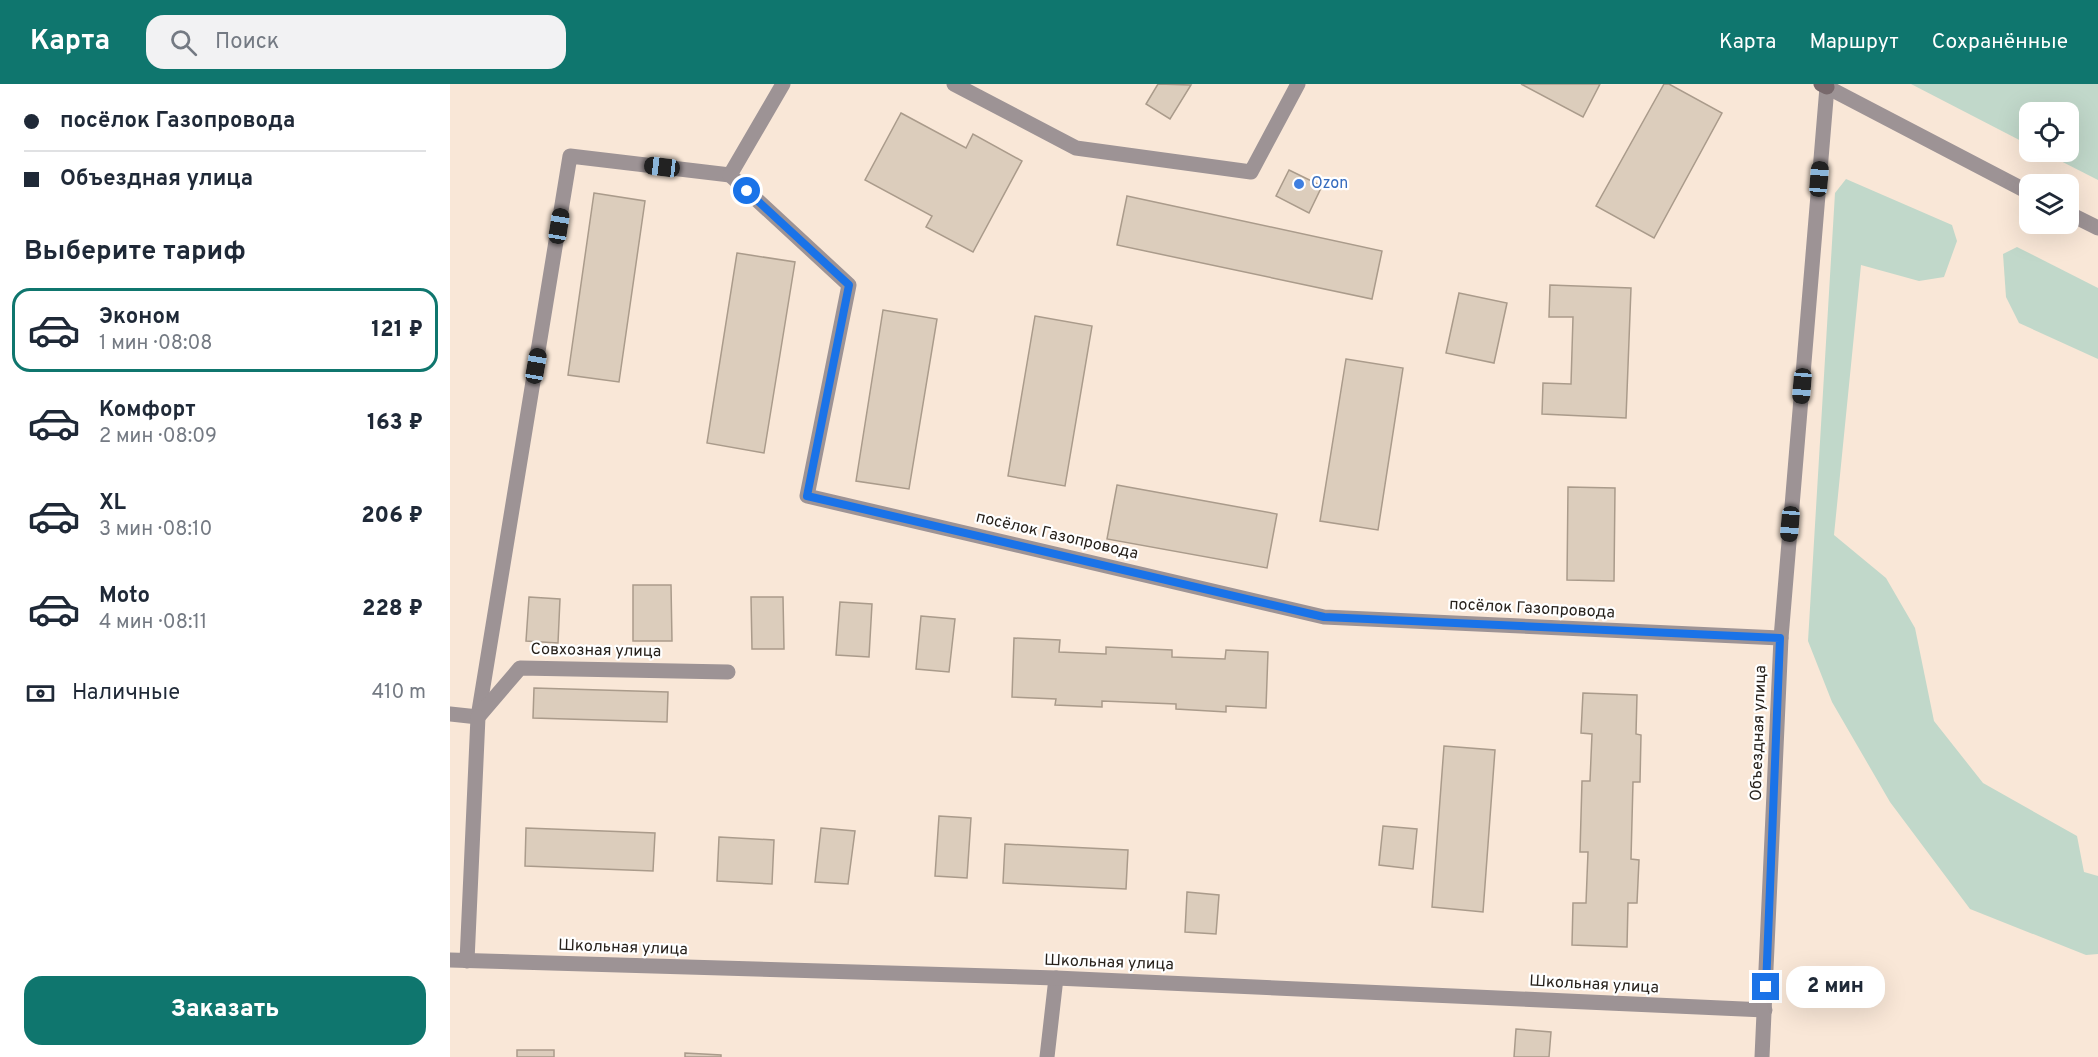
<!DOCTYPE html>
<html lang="ru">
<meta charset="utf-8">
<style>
:root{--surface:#fff;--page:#f2f2f3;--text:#1f2937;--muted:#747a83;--line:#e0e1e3;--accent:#0f766e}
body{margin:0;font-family:Overpass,sans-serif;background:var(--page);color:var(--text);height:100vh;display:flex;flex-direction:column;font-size:22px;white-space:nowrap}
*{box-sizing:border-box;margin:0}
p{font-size:20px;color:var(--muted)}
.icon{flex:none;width:33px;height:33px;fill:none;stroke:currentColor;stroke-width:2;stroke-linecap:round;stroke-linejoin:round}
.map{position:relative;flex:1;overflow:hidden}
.drawer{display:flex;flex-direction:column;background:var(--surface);width:450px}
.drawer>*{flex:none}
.guide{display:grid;align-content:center;height:132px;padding:0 24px;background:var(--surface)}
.buttons{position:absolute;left:1569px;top:18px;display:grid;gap:12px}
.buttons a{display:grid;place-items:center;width:60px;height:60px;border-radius:12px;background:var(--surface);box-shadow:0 6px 24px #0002;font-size:30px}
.end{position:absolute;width:27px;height:27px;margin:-14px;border:8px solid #1a73e8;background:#fff;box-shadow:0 0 0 3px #fff}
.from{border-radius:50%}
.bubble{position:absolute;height:42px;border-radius:18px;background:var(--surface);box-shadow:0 6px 24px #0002;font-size:20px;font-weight:800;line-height:42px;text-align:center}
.car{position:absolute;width:18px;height:36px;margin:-18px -9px;border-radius:8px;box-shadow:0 0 4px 2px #0007;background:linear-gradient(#222 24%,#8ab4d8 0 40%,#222 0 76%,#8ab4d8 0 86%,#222 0)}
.guide b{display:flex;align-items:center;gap:21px;height:57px;font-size:22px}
.guide b+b{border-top:2px solid var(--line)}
.guide i{width:15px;height:15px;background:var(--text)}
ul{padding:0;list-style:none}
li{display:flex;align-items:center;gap:18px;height:84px;margin:0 12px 9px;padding:0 12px;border:3px solid transparent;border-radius:18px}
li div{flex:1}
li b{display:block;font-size:22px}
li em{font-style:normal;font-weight:800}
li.on{border-color:var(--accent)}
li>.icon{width:54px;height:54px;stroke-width:1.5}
h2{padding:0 24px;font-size:27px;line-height:72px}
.pay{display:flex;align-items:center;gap:15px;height:66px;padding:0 24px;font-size:22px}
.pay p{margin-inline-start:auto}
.primary-button{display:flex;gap:12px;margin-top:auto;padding:12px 24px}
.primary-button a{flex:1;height:69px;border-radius:18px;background:var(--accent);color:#fff;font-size:24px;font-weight:800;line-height:69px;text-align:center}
header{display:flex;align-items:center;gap:36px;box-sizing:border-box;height:84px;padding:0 30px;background:var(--accent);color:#fff}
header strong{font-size:28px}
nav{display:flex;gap:33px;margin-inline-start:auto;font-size:21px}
.search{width:420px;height:54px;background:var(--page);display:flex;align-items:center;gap:15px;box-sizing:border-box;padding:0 21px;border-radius:18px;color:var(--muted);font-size:22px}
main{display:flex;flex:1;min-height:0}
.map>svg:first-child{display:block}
</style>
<header>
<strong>Карта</strong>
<div class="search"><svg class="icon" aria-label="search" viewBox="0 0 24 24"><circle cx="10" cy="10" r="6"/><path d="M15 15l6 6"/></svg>Поиск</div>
<nav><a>Карта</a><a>Маршрут</a><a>Сохранённые</a></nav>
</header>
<main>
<section class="drawer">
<div class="guide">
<b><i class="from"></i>посёлок Газопровода</b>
<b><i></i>Объездная улица</b>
</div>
<h2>Выберите тариф</h2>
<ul>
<li class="on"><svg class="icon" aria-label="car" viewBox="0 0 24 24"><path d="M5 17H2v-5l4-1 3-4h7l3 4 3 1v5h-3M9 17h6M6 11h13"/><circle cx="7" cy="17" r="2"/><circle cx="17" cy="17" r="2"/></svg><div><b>Эконом</b><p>1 мин · 08:08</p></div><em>121 ₽</em></li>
<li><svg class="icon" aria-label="car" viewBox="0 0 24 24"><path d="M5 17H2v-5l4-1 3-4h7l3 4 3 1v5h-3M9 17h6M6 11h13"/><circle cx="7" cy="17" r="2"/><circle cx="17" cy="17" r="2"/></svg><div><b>Комфорт</b><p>2 мин · 08:09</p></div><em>163 ₽</em></li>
<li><svg class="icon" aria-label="car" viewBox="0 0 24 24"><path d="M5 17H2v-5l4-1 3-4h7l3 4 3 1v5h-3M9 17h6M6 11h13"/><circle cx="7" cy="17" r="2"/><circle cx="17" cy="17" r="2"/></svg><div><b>XL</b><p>3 мин · 08:10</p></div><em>206 ₽</em></li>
<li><svg class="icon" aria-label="car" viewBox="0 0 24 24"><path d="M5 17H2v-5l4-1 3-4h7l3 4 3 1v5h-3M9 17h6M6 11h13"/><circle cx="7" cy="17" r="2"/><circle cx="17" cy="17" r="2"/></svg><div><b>Moto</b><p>4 мин · 08:11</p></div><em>228 ₽</em></li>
</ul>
<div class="pay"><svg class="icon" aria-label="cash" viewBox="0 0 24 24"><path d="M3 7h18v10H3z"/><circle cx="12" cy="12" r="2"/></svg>Наличные<p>410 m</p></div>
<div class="primary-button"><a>Заказать</a></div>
</section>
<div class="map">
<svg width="1648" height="973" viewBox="0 0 1648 973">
<rect width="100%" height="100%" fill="#f9e7d7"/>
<g fill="#c1d8ca">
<path d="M 1461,0 L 1648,0 L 1648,96 L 1593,68 L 1618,68 L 1618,28 L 1580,28 L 1579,61 Z"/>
<path d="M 1396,95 L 1502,141 L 1507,157 L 1494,193 L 1469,197 L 1411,181 L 1384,451 L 1436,494 L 1465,544 L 1484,637 L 1533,699 L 1627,752 L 1634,788 L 1648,792 L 1648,870 L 1636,871 L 1520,825 L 1440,718 L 1382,618 L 1358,557 L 1385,109 Z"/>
<path d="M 1567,163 L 1648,204 L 1648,275 L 1569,239 L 1556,213 L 1553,170 Z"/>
</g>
<g fill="#dccdbc" stroke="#aa9b8b" stroke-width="1.5">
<path d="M 708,0 L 741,1 L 720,35 L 696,20 Z"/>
<path d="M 1071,0 L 1150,0 L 1133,33 Z"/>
<path d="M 1214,0 L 1219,0 L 1272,29 L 1204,154 L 1146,122 Z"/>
<path d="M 451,29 L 516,64 L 523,50 L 572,77 L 523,168 L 476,143 L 482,132 L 415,96 Z"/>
<path d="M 839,86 L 872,102 L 859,129 L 826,112 Z"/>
<path d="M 144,109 L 195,117 L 169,298 L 118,291 Z"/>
<path d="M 677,112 L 932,167 L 922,215 L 667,161 Z"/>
<path d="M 287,169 L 345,178 L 314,369 L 257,359 Z"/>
<path d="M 1100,201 L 1181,204 L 1176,334 L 1092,330 L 1093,299 L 1121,300 L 1123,233 L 1099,233 Z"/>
<path d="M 1009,209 L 1057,219 L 1044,279 L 996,269 Z"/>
<path d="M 433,226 L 487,235 L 459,405 L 406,397 Z"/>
<path d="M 585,232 L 642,242 L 615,402 L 558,392 Z"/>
<path d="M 896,275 L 953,284 L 928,446 L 870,437 Z"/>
<path d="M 667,401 L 827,430 L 817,484 L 657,455 Z"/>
<path d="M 1118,403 L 1165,404 L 1164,497 L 1117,496 Z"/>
<path d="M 183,501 L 221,501 L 222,557 L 183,557 Z"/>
<path d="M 79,513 L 110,515 L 108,559 L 76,557 Z"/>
<path d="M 301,513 L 333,513 L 334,565 L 302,565 Z"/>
<path d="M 390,518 L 422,520 L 419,573 L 386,571 Z"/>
<path d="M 471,532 L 505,535 L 499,588 L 466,585 Z"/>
<path d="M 564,554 L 610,556 L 609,568 L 656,570 L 656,563 L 722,566 L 722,573 L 775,575 L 776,566 L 818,568 L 816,624 L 776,622 L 776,628 L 726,625 L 726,620 L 652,617 L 652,623 L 605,621 L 606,615 L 562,613 Z"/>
<path d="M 84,604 L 218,608 L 217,638 L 83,634 Z"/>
<path d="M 1133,609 L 1187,611 L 1186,650 L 1191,651 L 1190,698 L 1183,698 L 1181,775 L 1189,776 L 1187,819 L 1178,819 L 1177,863 L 1122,861 L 1123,819 L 1136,819 L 1138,768 L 1130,768 L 1132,697 L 1140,697 L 1142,650 L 1131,649 Z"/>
<path d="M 994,662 L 1045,666 L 1033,828 L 982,823 Z"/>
<path d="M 489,732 L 521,734 L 517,794 L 485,792 Z"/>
<path d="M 933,742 L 967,745 L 963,785 L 929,781 Z"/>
<path d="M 76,744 L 205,749 L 203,787 L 75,782 Z"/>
<path d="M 371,744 L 405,747 L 398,800 L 365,798 Z"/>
<path d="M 269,753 L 324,756 L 322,800 L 267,797 Z"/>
<path d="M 555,760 L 678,766 L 676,805 L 553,799 Z"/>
<path d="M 737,808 L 769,811 L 766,850 L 735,848 Z"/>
<path d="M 1066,945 L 1101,948 L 1099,973 L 1064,973 Z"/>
<rect x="67" y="966" width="37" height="7"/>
<path d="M 235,969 L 271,971 L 271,973 L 235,973 Z"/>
</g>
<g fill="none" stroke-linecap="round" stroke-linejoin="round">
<g stroke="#9d9395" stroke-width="15">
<path d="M 28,633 L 120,72 L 280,91"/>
<path d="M 597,973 L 606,894"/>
</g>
<g stroke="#9d9395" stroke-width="15">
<path d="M 333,0 L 280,91 L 399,201 L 357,412 L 874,533 L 1331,554"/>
<path d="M 504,0 L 626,64 L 801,88 L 848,0"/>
<path d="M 1377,3 L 1580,109"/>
<path d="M 1618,129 L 1648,144"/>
<path d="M 0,630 L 28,633 L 70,584 L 278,588"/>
<path d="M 0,876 L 606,894 L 1315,926"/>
<path d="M 17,877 L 28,633"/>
<path d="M 1312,973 L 1331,554 L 1377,3"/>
</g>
<path stroke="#78696c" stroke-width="15" d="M 1371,0 L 1377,3"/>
</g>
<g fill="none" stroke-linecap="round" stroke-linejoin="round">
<path stroke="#1a73e8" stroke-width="8" d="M 297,107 L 399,201 L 357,412 L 874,533 L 1330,554 L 1316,903"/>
</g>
<circle fill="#3f7fe0" stroke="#fff" stroke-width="2" cx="849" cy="100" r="6"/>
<g text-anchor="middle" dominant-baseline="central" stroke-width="4.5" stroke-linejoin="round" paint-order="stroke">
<g font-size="16" fill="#366cbe" stroke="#fff" text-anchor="start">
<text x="861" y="100">Ozon</text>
</g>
<g font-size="16" fill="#27211b" stroke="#fff">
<text transform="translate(607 452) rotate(13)">посёлок Газопровода</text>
<text transform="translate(1082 525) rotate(3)">посёлок Газопровода</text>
<text transform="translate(146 567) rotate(1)">Совхозная улица</text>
<text transform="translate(1309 649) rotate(-88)">Объездная улица</text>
<text transform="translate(173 864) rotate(2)">Школьная улица</text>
<text transform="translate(659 879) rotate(2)">Школьная улица</text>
<text transform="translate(1144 901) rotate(3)">Школьная улица</text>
</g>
</g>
</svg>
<div class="buttons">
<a><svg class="icon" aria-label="locate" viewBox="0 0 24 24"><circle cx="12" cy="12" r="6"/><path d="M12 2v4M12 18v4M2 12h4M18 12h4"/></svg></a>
<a><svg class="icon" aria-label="layers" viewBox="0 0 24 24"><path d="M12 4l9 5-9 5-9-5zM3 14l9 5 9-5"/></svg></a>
</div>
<i class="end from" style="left:297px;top:107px"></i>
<i class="end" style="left:1316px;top:903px"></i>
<div class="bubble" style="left:1336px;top:882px;width:99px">2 мин</div>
<i class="car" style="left:212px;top:83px;rotate:277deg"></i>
<i class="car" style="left:1369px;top:95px;rotate:5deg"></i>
<i class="car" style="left:109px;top:142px;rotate:9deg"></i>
<i class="car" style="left:86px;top:282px;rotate:10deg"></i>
<i class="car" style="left:1352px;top:302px;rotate:185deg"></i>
<i class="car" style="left:1340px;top:440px;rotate:185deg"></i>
</div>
</main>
